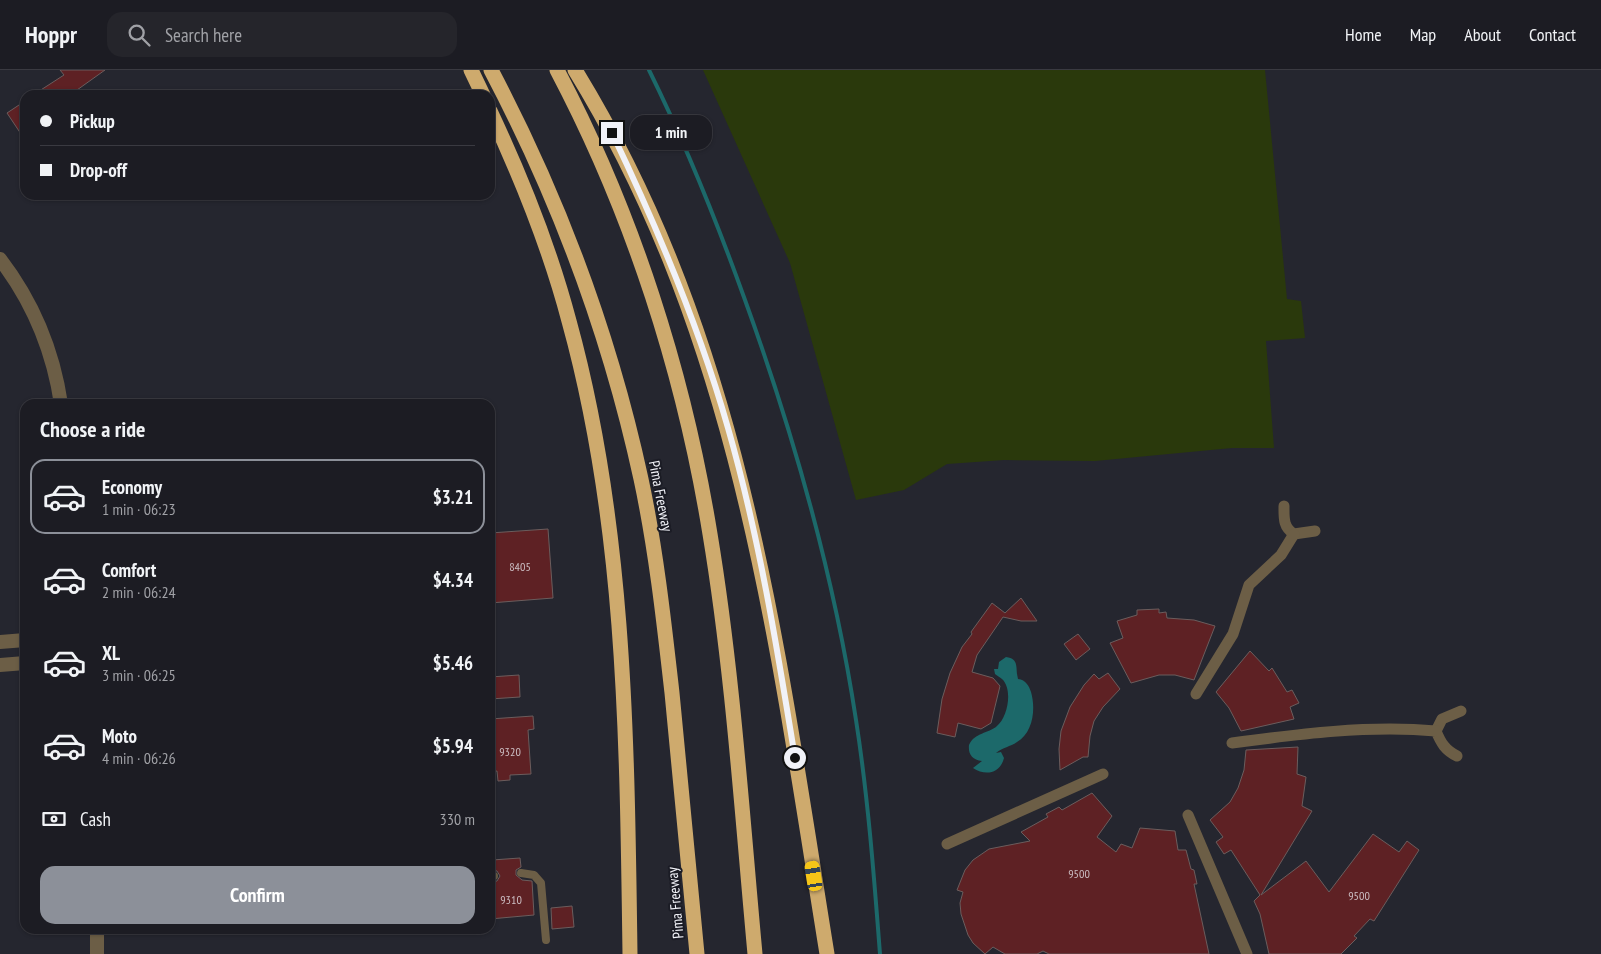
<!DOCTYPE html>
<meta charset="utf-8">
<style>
:root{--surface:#1c1c23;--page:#25252b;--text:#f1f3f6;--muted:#a0a1a6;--line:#3a3a41;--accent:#8c9099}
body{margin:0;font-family:"PT Sans Narrow",sans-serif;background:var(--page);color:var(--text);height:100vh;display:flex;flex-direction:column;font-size:19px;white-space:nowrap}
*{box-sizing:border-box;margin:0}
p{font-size:16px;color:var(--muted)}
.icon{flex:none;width:28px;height:28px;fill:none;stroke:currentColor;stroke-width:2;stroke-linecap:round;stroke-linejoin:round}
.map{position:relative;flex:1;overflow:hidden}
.drawer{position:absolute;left:20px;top:329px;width:475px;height:535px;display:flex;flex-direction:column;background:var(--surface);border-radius:15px;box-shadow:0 1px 4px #0004,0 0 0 1px var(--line)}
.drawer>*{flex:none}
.banner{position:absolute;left:20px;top:20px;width:475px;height:110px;border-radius:15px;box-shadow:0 1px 4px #0004,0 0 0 1px var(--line);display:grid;align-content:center;height:110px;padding:0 20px;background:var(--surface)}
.end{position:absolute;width:22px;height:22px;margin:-11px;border:6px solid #f1f2f8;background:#111;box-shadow:0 0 0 2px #111}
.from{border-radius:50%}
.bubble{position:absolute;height:35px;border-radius:15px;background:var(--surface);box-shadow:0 1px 4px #0004,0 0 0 1px var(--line);font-size:16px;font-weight:700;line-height:35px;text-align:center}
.car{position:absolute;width:15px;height:30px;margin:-15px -8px;border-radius:6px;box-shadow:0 0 4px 1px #0007;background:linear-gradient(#f5c518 24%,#345 0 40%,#f5c518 0 76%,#345 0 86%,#f5c518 0)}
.banner b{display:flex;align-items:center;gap:18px;height:48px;font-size:19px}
.banner b+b{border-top:1px solid var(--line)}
.banner i{width:12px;height:12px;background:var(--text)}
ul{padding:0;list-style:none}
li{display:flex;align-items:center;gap:15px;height:75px;margin:0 10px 8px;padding:0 10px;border:2px solid transparent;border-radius:15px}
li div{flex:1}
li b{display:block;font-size:19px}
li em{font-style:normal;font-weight:700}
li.current{border-color:var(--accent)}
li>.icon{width:45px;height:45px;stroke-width:1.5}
h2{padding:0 20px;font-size:22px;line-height:60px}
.pay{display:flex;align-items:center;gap:12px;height:55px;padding:0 20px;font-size:19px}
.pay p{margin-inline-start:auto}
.button{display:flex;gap:10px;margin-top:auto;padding:10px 20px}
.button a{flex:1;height:58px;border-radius:15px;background:var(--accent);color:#fff;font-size:20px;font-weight:700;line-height:58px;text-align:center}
header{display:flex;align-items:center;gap:30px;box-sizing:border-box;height:70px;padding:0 25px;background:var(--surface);border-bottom:1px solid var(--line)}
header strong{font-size:24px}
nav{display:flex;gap:28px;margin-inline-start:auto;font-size:18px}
.search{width:350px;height:45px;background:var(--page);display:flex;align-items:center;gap:12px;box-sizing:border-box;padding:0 18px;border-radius:15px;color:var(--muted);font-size:19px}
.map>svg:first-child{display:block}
</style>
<header>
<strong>Hoppr</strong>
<div class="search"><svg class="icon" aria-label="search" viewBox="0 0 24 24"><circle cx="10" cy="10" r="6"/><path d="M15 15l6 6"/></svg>Search here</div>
<nav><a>Home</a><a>Map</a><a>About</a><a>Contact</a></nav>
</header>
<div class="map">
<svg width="1601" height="884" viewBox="0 0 1601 884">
<rect width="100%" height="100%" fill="#25262f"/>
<path fill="#2a390c" d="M 703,0 L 1265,0 L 1287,229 L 1301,231 L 1305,268 L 1266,271 L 1274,378 L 1232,378 L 1095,391 L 1004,390 L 947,394 L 904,420 L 856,430 L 790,193 Z"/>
<path fill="#1c696a" d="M 1006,587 C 1020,589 1015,598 1018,609 C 1026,610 1029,616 1031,622 C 1036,639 1033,663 1017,672 C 1010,677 1003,677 996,683 L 1001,682 L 1004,688 C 1000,704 985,706 973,698 L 982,691 C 972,690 968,684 969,675 C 975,662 988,664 997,656 C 1008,647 1013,619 1002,609 C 1000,607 997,606 995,604 L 994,599 L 998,599 L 999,592 Z"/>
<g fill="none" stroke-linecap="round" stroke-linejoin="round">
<path stroke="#1c696a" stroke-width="4" d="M 649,0 C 686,75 717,152 745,230 C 795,368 834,505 856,650 C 868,727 874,806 880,884"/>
</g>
<g fill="#5e2124" stroke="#6b5d5d">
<path d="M 60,0 L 105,0 L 70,25 L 33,25 L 64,5 Z"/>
<path d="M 25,31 L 25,70 L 7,43 Z"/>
<path d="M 548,459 L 553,528 L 490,533 L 490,463 Z"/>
<path d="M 1021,528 L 1037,551 L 1021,551 L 1003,547 L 977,585 L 972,602 L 993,608 L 1000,616 L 991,653 L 981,659 L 958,653 L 955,667 L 937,663 L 942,629 L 950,603 L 962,577 L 972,564 L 971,562 L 992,533 L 1005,543 Z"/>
<path d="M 1159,539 L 1159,543 L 1166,542 L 1167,548 L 1194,550 L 1215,556 L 1194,610 L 1175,605 L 1159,605 L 1131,613 L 1110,573 L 1123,568 L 1117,551 L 1137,545 L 1137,540 Z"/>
<path d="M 1078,564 L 1090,579 L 1076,590 L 1064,574 Z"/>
<path d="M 1250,581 L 1269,601 L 1272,598 L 1287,622 L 1292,620 L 1299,633 L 1290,637 L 1294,649 L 1241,661 L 1229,638 L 1216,622 Z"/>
<path d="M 1108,603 L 1120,619 L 1103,637 L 1094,651 L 1090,666 L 1088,687 L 1083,687 L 1060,700 L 1059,679 L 1061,661 L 1070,637 L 1084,615 L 1094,604 L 1099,609 Z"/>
<path d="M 519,605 L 520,627 L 490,629 L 490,607 Z"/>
<path d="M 533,646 L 534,659 L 528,660 L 531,704 L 510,705 L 510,710 L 498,711 L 497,701 L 490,702 L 490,649 Z"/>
<path d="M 1298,677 L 1297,704 L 1306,707 L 1302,736 L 1312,741 L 1261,825 L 1306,791 L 1329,822 L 1373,764 L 1399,782 L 1407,771 L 1419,780 L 1374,851 L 1370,849 L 1354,866 L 1357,868 L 1341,884 L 1269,884 L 1260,844 L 1254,831 L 1260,825 L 1231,780 L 1224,784 L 1216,772 L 1223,767 L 1210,750 L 1230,732 L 1238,718 L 1244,700 L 1246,680 Z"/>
<path d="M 1092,723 L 1112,746 L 1097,767 L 1116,782 L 1121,774 L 1132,778 L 1140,758 L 1175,761 L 1178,780 L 1186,780 L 1191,799 L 1194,800 L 1197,814 L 1194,814 L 1209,884 L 1049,884 L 1043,881 L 1037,884 L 1005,884 L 993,877 L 985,884 L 973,873 L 968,865 L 961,844 L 960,833 L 963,822 L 957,820 L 965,800 L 973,790 L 989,779 L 1030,771 L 1021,762 L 1048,747 L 1046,744 L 1059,737 L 1062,740 Z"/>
<path d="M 520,788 L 521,797 L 516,800 L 516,805 L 522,810 L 532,811 L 534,845 L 490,849 L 490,813 L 497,811 L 500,806 L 497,801 L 493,800 L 492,790 Z"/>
<path d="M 572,836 L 574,857 L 552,859 L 551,838 Z"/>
</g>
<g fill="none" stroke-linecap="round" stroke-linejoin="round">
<g stroke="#6c5e46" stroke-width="8">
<path d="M 521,803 L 534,805 L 541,813 L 546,870"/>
<path d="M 490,806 L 494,806"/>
</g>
<g stroke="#6c5e46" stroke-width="11">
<path d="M 1284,436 C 1284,448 1283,457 1294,464 L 1315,461"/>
<path d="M 1196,624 L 1233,564 L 1249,515 L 1281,485 L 1294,464"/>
<path d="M 1436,661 L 1442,649 L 1461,641"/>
<path d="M 1232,673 C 1299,664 1368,655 1436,661 C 1441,673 1445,680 1457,686"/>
<path d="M 1188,745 L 1247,884"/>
<path d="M 947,774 L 1103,704"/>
</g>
<g stroke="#6c5e46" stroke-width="14">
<path d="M 0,189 C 33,232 53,280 61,334"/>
<path d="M 0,572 L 25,570"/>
<path d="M 0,595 L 25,593"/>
<path d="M 97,884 L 97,859"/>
</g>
<g stroke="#ceaa6d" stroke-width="15">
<path d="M 471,0 L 483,25"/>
<path d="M 491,0 C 559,129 610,266 641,409 C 656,479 664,552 672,623 C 681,710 689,797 697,884"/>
<path d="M 557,0 C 633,144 684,304 710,464 C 733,603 742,744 755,884"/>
<path d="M 575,0 C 742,272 777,576 827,884"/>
<path d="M 490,41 C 522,109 550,179 569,251 C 626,457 627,673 630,884"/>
</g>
</g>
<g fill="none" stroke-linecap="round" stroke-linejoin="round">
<path stroke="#f1f2f8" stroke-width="6" d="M 612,63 C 658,159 699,256 728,358 C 759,466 777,577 795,688"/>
</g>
<g text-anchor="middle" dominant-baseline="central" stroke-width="4" stroke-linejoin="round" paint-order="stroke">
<g font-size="12" fill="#ccbec3">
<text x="520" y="496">8405</text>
<text x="510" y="681">9320</text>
<text x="1079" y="803">9500</text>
<text x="1359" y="825">9500</text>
<text x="511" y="829">9310</text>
</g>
<g font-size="15" fill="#f1f2f8" stroke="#1b1c25">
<text transform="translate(661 426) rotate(79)">Pima Freeway</text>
<text transform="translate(675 833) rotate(-95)">Pima Freeway</text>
</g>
</g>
</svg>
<i class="end from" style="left:795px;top:688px"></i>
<i class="end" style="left:612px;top:63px"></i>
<div class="bubble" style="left:630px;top:45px;width:82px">1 min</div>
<i class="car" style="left:814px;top:806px;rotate:351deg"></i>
<div class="banner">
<b><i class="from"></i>Pickup</b>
<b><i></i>Drop-off</b>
</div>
<section class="drawer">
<h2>Choose a ride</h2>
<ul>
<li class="current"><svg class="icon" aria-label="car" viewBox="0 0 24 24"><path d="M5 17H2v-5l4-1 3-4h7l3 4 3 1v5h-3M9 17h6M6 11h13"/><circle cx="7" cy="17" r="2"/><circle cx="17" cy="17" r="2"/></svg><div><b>Economy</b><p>1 min · 06:23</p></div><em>$3.21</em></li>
<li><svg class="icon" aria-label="car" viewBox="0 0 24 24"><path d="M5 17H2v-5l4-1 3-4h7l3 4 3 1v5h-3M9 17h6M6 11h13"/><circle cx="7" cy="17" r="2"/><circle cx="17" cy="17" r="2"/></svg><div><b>Comfort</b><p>2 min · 06:24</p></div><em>$4.34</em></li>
<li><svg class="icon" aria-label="car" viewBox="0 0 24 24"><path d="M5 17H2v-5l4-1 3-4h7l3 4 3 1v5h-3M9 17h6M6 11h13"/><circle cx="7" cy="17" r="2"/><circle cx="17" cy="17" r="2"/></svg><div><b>XL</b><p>3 min · 06:25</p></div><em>$5.46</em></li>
<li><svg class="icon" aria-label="car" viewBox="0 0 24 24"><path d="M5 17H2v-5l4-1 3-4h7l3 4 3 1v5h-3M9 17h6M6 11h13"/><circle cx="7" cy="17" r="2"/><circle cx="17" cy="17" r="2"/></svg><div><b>Moto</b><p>4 min · 06:26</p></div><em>$5.94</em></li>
</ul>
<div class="pay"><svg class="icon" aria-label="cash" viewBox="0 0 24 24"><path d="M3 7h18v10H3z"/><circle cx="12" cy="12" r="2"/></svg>Cash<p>330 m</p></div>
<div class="button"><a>Confirm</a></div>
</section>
</div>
